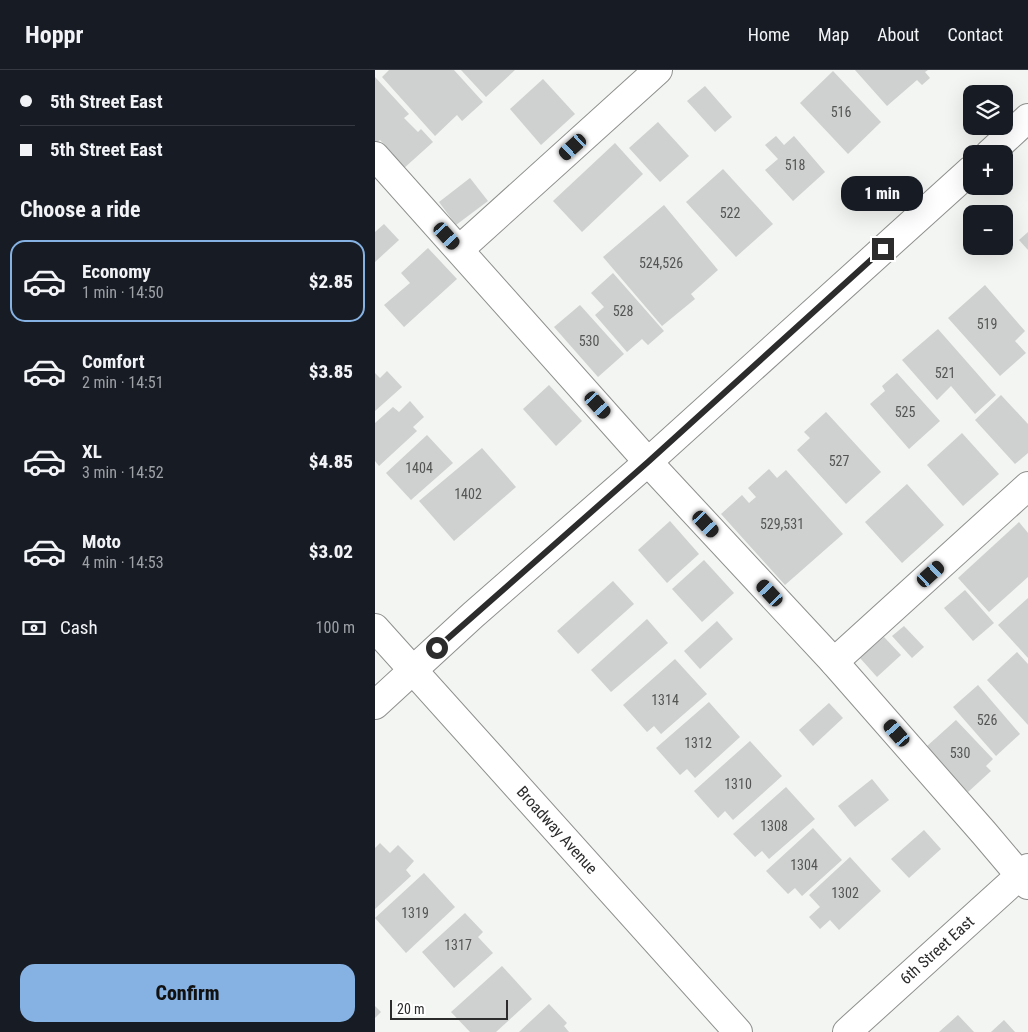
<!DOCTYPE html>
<meta charset="utf-8">
<style>
:root{--surface:#171b24;--page:#242831;--text:#f1f3f6;--muted:#9ea1a6;--line:#363941;--accent:#86b2e3}
body{margin:0;font-family:"Roboto Condensed",sans-serif;background:var(--page);color:var(--text);height:100vh;display:flex;flex-direction:column;font-size:19px;white-space:nowrap}
*{box-sizing:border-box;margin:0}
p{font-size:16px;color:var(--muted)}
.icon{flex:none;width:28px;height:28px;fill:none;stroke:currentColor;stroke-width:2;stroke-linecap:round;stroke-linejoin:round}
.map{position:relative;flex:1;overflow:hidden}
.side{display:flex;flex-direction:column;background:var(--surface);width:375px}
.side>*{flex:none}
.banner{display:grid;align-content:center;height:110px;padding:0 20px;background:var(--surface)}
.tools{position:absolute;left:588px;top:15px;display:grid;gap:10px}
.tools a{display:grid;place-items:center;width:50px;height:50px;border-radius:10px;background:var(--surface);box-shadow:0 5px 20px #0002;font-size:25px}
.scale{position:absolute;left:15px;bottom:12px;width:118px;box-sizing:border-box;padding-left:5px;border:2px solid #2b2c2b;border-top:0;font-size:14px;line-height:18px;white-space:nowrap;color:#2b2c2b;-webkit-text-stroke:4px #fff;paint-order:stroke}
.end{position:absolute;width:22px;height:22px;margin:-11px;border:6px solid #2b2c2b;background:#fff;box-shadow:0 0 0 2px #fff}
.from{border-radius:50%}
.bubble{position:absolute;height:35px;border-radius:15px;background:var(--surface);box-shadow:0 5px 20px #0002;font-size:16px;font-weight:800;line-height:35px;text-align:center}
.car{position:absolute;width:15px;height:30px;margin:-15px -8px;border-radius:6px;box-shadow:0 0 4px 1px #0007;background:linear-gradient(#222 24%,#8ab4d8 0 40%,#222 0 76%,#8ab4d8 0 86%,#222 0)}
.banner b{display:flex;align-items:center;gap:18px;height:48px;font-size:19px}
.banner b+b{border-top:1px solid var(--line)}
.banner i{width:12px;height:12px;background:var(--text)}
ul{padding:0;list-style:none}
li{display:flex;align-items:center;gap:15px;height:82px;margin:0 10px 8px;padding:0 10px;border:2px solid transparent;border-radius:15px}
li div{flex:1}
li b{display:block;font-size:19px}
li em{font-style:normal;font-weight:800}
li.active{border-color:var(--accent)}
li>.icon{width:45px;height:45px;stroke-width:1.5}
h2{padding:0 20px;font-size:22px;line-height:60px}
.pay{display:flex;align-items:center;gap:12px;height:55px;padding:0 20px;font-size:19px}
.pay p{margin-inline-start:auto}
.action{display:flex;gap:10px;margin-top:auto;padding:10px 20px}
.action a{flex:1;height:58px;border-radius:15px;background:var(--accent);color:#111;font-size:20px;font-weight:800;line-height:58px;text-align:center}
header{display:flex;align-items:center;gap:30px;box-sizing:border-box;height:70px;padding:0 25px;background:var(--surface);border-bottom:1px solid var(--line)}
header strong{font-size:24px}
nav{display:flex;gap:28px;margin-inline-start:auto;font-size:18px}
main{display:flex;flex:1;min-height:0}
.map>svg:first-child{display:block}
</style>
<header>
<strong>Hoppr</strong>
<nav><a>Home</a><a>Map</a><a>About</a><a>Contact</a></nav>
</header>
<main>
<section class="side">
<div class="banner">
<b><i class="from"></i>5th Street East</b>
<b><i></i>5th Street East</b>
</div>
<h2>Choose a ride</h2>
<ul>
<li class="active"><svg class="icon" aria-label="car" viewBox="0 0 24 24"><path d="M5 17H2v-5l4-1 3-4h7l3 4 3 1v5h-3M9 17h6M6 11h13"/><circle cx="7" cy="17" r="2"/><circle cx="17" cy="17" r="2"/></svg><div><b>Economy</b><p>1 min · 14:50</p></div><em>$2.85</em></li>
<li><svg class="icon" aria-label="car" viewBox="0 0 24 24"><path d="M5 17H2v-5l4-1 3-4h7l3 4 3 1v5h-3M9 17h6M6 11h13"/><circle cx="7" cy="17" r="2"/><circle cx="17" cy="17" r="2"/></svg><div><b>Comfort</b><p>2 min · 14:51</p></div><em>$3.85</em></li>
<li><svg class="icon" aria-label="car" viewBox="0 0 24 24"><path d="M5 17H2v-5l4-1 3-4h7l3 4 3 1v5h-3M9 17h6M6 11h13"/><circle cx="7" cy="17" r="2"/><circle cx="17" cy="17" r="2"/></svg><div><b>XL</b><p>3 min · 14:52</p></div><em>$4.85</em></li>
<li><svg class="icon" aria-label="car" viewBox="0 0 24 24"><path d="M5 17H2v-5l4-1 3-4h7l3 4 3 1v5h-3M9 17h6M6 11h13"/><circle cx="7" cy="17" r="2"/><circle cx="17" cy="17" r="2"/></svg><div><b>Moto</b><p>4 min · 14:53</p></div><em>$3.02</em></li>
</ul>
<div class="pay"><svg class="icon" aria-label="cash" viewBox="0 0 24 24"><path d="M3 7h18v10H3z"/><circle cx="12" cy="12" r="2"/></svg>Cash<p>100 m</p></div>
<div class="action"><a>Confirm</a></div>
</section>
<div class="map">
<svg width="653" height="962" viewBox="0 0 653 962">
<rect width="100%" height="100%" fill="#f3f5f2"/>
<g fill="#ced1cf">
<path d="M 14,0 L 79,0 L 108,32 L 87,51 L 82,45 L 60,66 L 7,7 Z"/>
<path d="M 86,0 L 140,0 L 111,27 Z"/>
<path d="M 480,0 L 553,0 L 550,2 L 555,8 L 547,15 L 542,10 L 512,36 Z"/>
<path d="M 458,1 L 506,52 L 473,84 L 425,33 Z"/>
<path d="M 0,7 L 34,44 L 29,48 L 43,62 L 46,59 L 58,72 L 28,99 L 16,86 L 18,84 L 5,70 L 1,73 L 0,72 Z"/>
<path d="M 168,9 L 200,44 L 166,75 L 135,39 Z"/>
<path d="M 330,16 L 357,47 L 340,62 L 312,31 Z"/>
<path d="M 283,52 L 314,86 L 285,112 L 254,78 Z"/>
<path d="M 401,66 L 409,75 L 419,66 L 450,102 L 418,131 L 390,100 L 403,89 L 390,75 Z"/>
<path d="M 240,73 L 268,104 L 207,162 L 178,131 Z"/>
<path d="M 348,99 L 398,154 L 361,187 L 311,132 Z"/>
<path d="M 95,108 L 113,131 L 81,155 L 64,132 Z"/>
<path d="M 289,135 L 343,200 L 316,224 L 320,229 L 287,256 L 228,187 Z"/>
<path d="M 9,154 L 24,170 L 0,192 L 0,162 Z"/>
<path d="M 653,162 L 653,180 L 644,170 Z"/>
<path d="M 53,178 L 82,209 L 29,257 L 9,235 L 35,213 L 26,203 Z"/>
<path d="M 238,203 L 289,261 L 273,275 L 267,269 L 252,282 L 220,245 L 229,237 L 216,223 Z"/>
<path d="M 610,215 L 650,261 L 640,271 L 651,283 L 625,306 L 573,248 Z"/>
<path d="M 205,235 L 249,284 L 223,307 L 179,257 Z"/>
<path d="M 563,259 L 621,325 L 600,344 L 576,316 L 562,330 L 527,290 Z"/>
<path d="M 12,301 L 27,317 L 0,341 L 0,303 L 5,308 Z"/>
<path d="M 522,303 L 565,351 L 534,379 L 495,334 L 510,321 L 507,316 Z"/>
<path d="M 174,315 L 207,351 L 181,376 L 148,339 Z"/>
<path d="M 626,325 L 653,354 L 653,383 L 640,394 L 600,350 Z"/>
<path d="M 35,331 L 49,347 L 38,357 L 42,361 L 4,396 L 0,391 L 0,353 L 18,337 L 24,342 Z"/>
<path d="M 451,342 L 506,402 L 471,434 L 422,380 L 435,368 L 429,362 Z"/>
<path d="M 587,363 L 624,404 L 588,436 L 552,395 Z"/>
<path d="M 52,365 L 78,393 L 36,430 L 11,403 Z"/>
<path d="M 107,378 L 141,417 L 79,471 L 44,431 Z"/>
<path d="M 394,399 L 402,408 L 411,400 L 468,464 L 410,515 L 346,444 L 367,425 L 374,433 L 381,427 L 373,418 Z"/>
<path d="M 532,414 L 569,455 L 527,493 L 490,452 Z"/>
<path d="M 295,451 L 324,484 L 292,513 L 263,480 Z"/>
<path d="M 644,452 L 653,463 L 653,507 L 614,542 L 583,508 Z"/>
<path d="M 329,490 L 359,523 L 327,552 L 297,519 Z"/>
<path d="M 238,511 L 259,534 L 203,584 L 182,561 Z"/>
<path d="M 590,520 L 619,553 L 598,571 L 569,538 Z"/>
<path d="M 653,528 L 653,588 L 623,555 Z"/>
<path d="M 272,549 L 293,573 L 236,622 L 216,600 Z"/>
<path d="M 342,551 L 358,569 L 325,599 L 309,581 Z"/>
<path d="M 529,556 L 549,577 L 537,588 L 517,566 Z"/>
<path d="M 509,567 L 526,585 L 502,607 L 485,588 Z"/>
<path d="M 642,582 L 653,594 L 653,655 L 612,610 Z"/>
<path d="M 300,589 L 332,624 L 286,664 L 279,656 L 272,662 L 248,635 Z"/>
<path d="M 603,615 L 645,664 L 621,686 L 578,637 Z"/>
<path d="M 334,632 L 365,667 L 320,708 L 312,699 L 305,705 L 281,678 Z"/>
<path d="M 454,633 L 468,648 L 438,676 L 424,660 Z"/>
<path d="M 581,650 L 618,689 L 611,696 L 616,701 L 593,722 L 551,677 Z"/>
<path d="M 375,671 L 407,706 L 358,750 L 350,741 L 343,748 L 319,721 Z"/>
<path d="M 497,709 L 514,730 L 480,757 L 463,736 Z"/>
<path d="M 411,717 L 440,749 L 394,789 L 387,781 L 380,787 L 358,764 Z"/>
<path d="M 438,758 L 467,790 L 427,826 L 420,818 L 413,824 L 391,801 Z"/>
<path d="M 549,760 L 566,779 L 534,808 L 516,789 Z"/>
<path d="M 5,773 L 15,783 L 23,775 L 39,791 L 31,800 L 36,806 L 0,839 L 0,778 Z"/>
<path d="M 475,787 L 506,821 L 464,860 L 455,850 L 445,859 L 434,847 L 445,837 L 434,825 Z"/>
<path d="M 49,803 L 80,837 L 31,883 L 0,848 Z"/>
<path d="M 90,843 L 108,862 L 103,867 L 118,883 L 79,918 L 47,882 Z"/>
<path d="M 127,896 L 157,929 L 121,962 L 95,962 L 76,942 Z"/>
<path d="M 174,934 L 192,953 L 189,956 L 194,962 L 144,962 Z"/>
<path d="M 0,936 L 6,942 L 0,948 Z"/>
<path d="M 583,945 L 599,962 L 564,962 Z"/>
<path d="M 629,950 L 640,962 L 616,962 Z"/>
</g>
<g fill="none" stroke-linecap="round" stroke-linejoin="round">
<defs>
<g id="minor">
<path d="M 614,84 L 653,48"/>
<path d="M 0,86 L 273,392 L 459,592 L 609,763 L 653,815"/>
<path d="M 85,179 L 283,0"/>
<path d="M 459,592 L 653,416"/>
<path d="M 0,635 L 98,545 L 273,392 L 596,100"/>
<path d="M 472,962 L 653,798"/>
</g>
<path id="major" d="M 0,558 L 363,962"/>
</defs>
<use href="#minor" stroke="#8e908d" stroke-width="30"/>
<use href="#major" stroke="#8e908d" stroke-width="30"/>
<use href="#minor" stroke="#fff" stroke-width="28"/>
<use href="#major" stroke="#fff" stroke-width="28"/>
</g>
<g fill="none" stroke-linecap="round" stroke-linejoin="round">
<path stroke="#2b2c2b" stroke-width="6" d="M 62,578 L 273,392 L 508,179"/>
</g>
<g text-anchor="middle" dominant-baseline="central" stroke-width="4" stroke-linejoin="round" paint-order="stroke">
<g font-size="14" fill="#545554">
<text x="466" y="42">516</text>
<text x="420" y="95">518</text>
<text x="355" y="143">522</text>
<text x="286" y="193">524,526</text>
<text x="248" y="241">528</text>
<text x="612" y="254">519</text>
<text x="214" y="271">530</text>
<text x="570" y="303">521</text>
<text x="530" y="342">525</text>
<text x="464" y="391">527</text>
<text x="44" y="398">1404</text>
<text x="93" y="424">1402</text>
<text x="407" y="454">529,531</text>
<text x="290" y="630">1314</text>
<text x="612" y="650">526</text>
<text x="323" y="673">1312</text>
<text x="585" y="683">530</text>
<text x="363" y="714">1310</text>
<text x="399" y="756">1308</text>
<text x="429" y="795">1304</text>
<text x="470" y="823">1302</text>
<text x="40" y="843">1319</text>
<text x="83" y="875">1317</text>
</g>
<g font-size="16" fill="#2b2c2b" stroke="#fff">
<text transform="translate(182 760) rotate(48)">Broadway Avenue</text>
<text transform="translate(562 880) rotate(-42)">6th Street East</text>
</g>
</g>
</svg>
<div class="tools">
<a><svg class="icon" aria-label="layers" viewBox="0 0 24 24"><path d="M12 4l9 5-9 5-9-5zM3 14l9 5 9-5"/></svg></a>
<a>+</a>
<a>−</a>
</div>
<div class="scale">20 m</div>
<i class="end from" style="left:62px;top:578px"></i>
<i class="end" style="left:508px;top:179px"></i>
<div class="bubble" style="left:466px;top:106px;width:82px">1 min</div>
<i class="car" style="left:198px;top:77px;rotate:228deg"></i>
<i class="car" style="left:72px;top:166px;rotate:138deg"></i>
<i class="car" style="left:223px;top:335px;rotate:138deg"></i>
<i class="car" style="left:331px;top:454px;rotate:137deg"></i>
<i class="car" style="left:556px;top:504px;rotate:48deg"></i>
<i class="car" style="left:395px;top:523px;rotate:317deg"></i>
<i class="car" style="left:522px;top:663px;rotate:319deg"></i>
</div>
</main>
